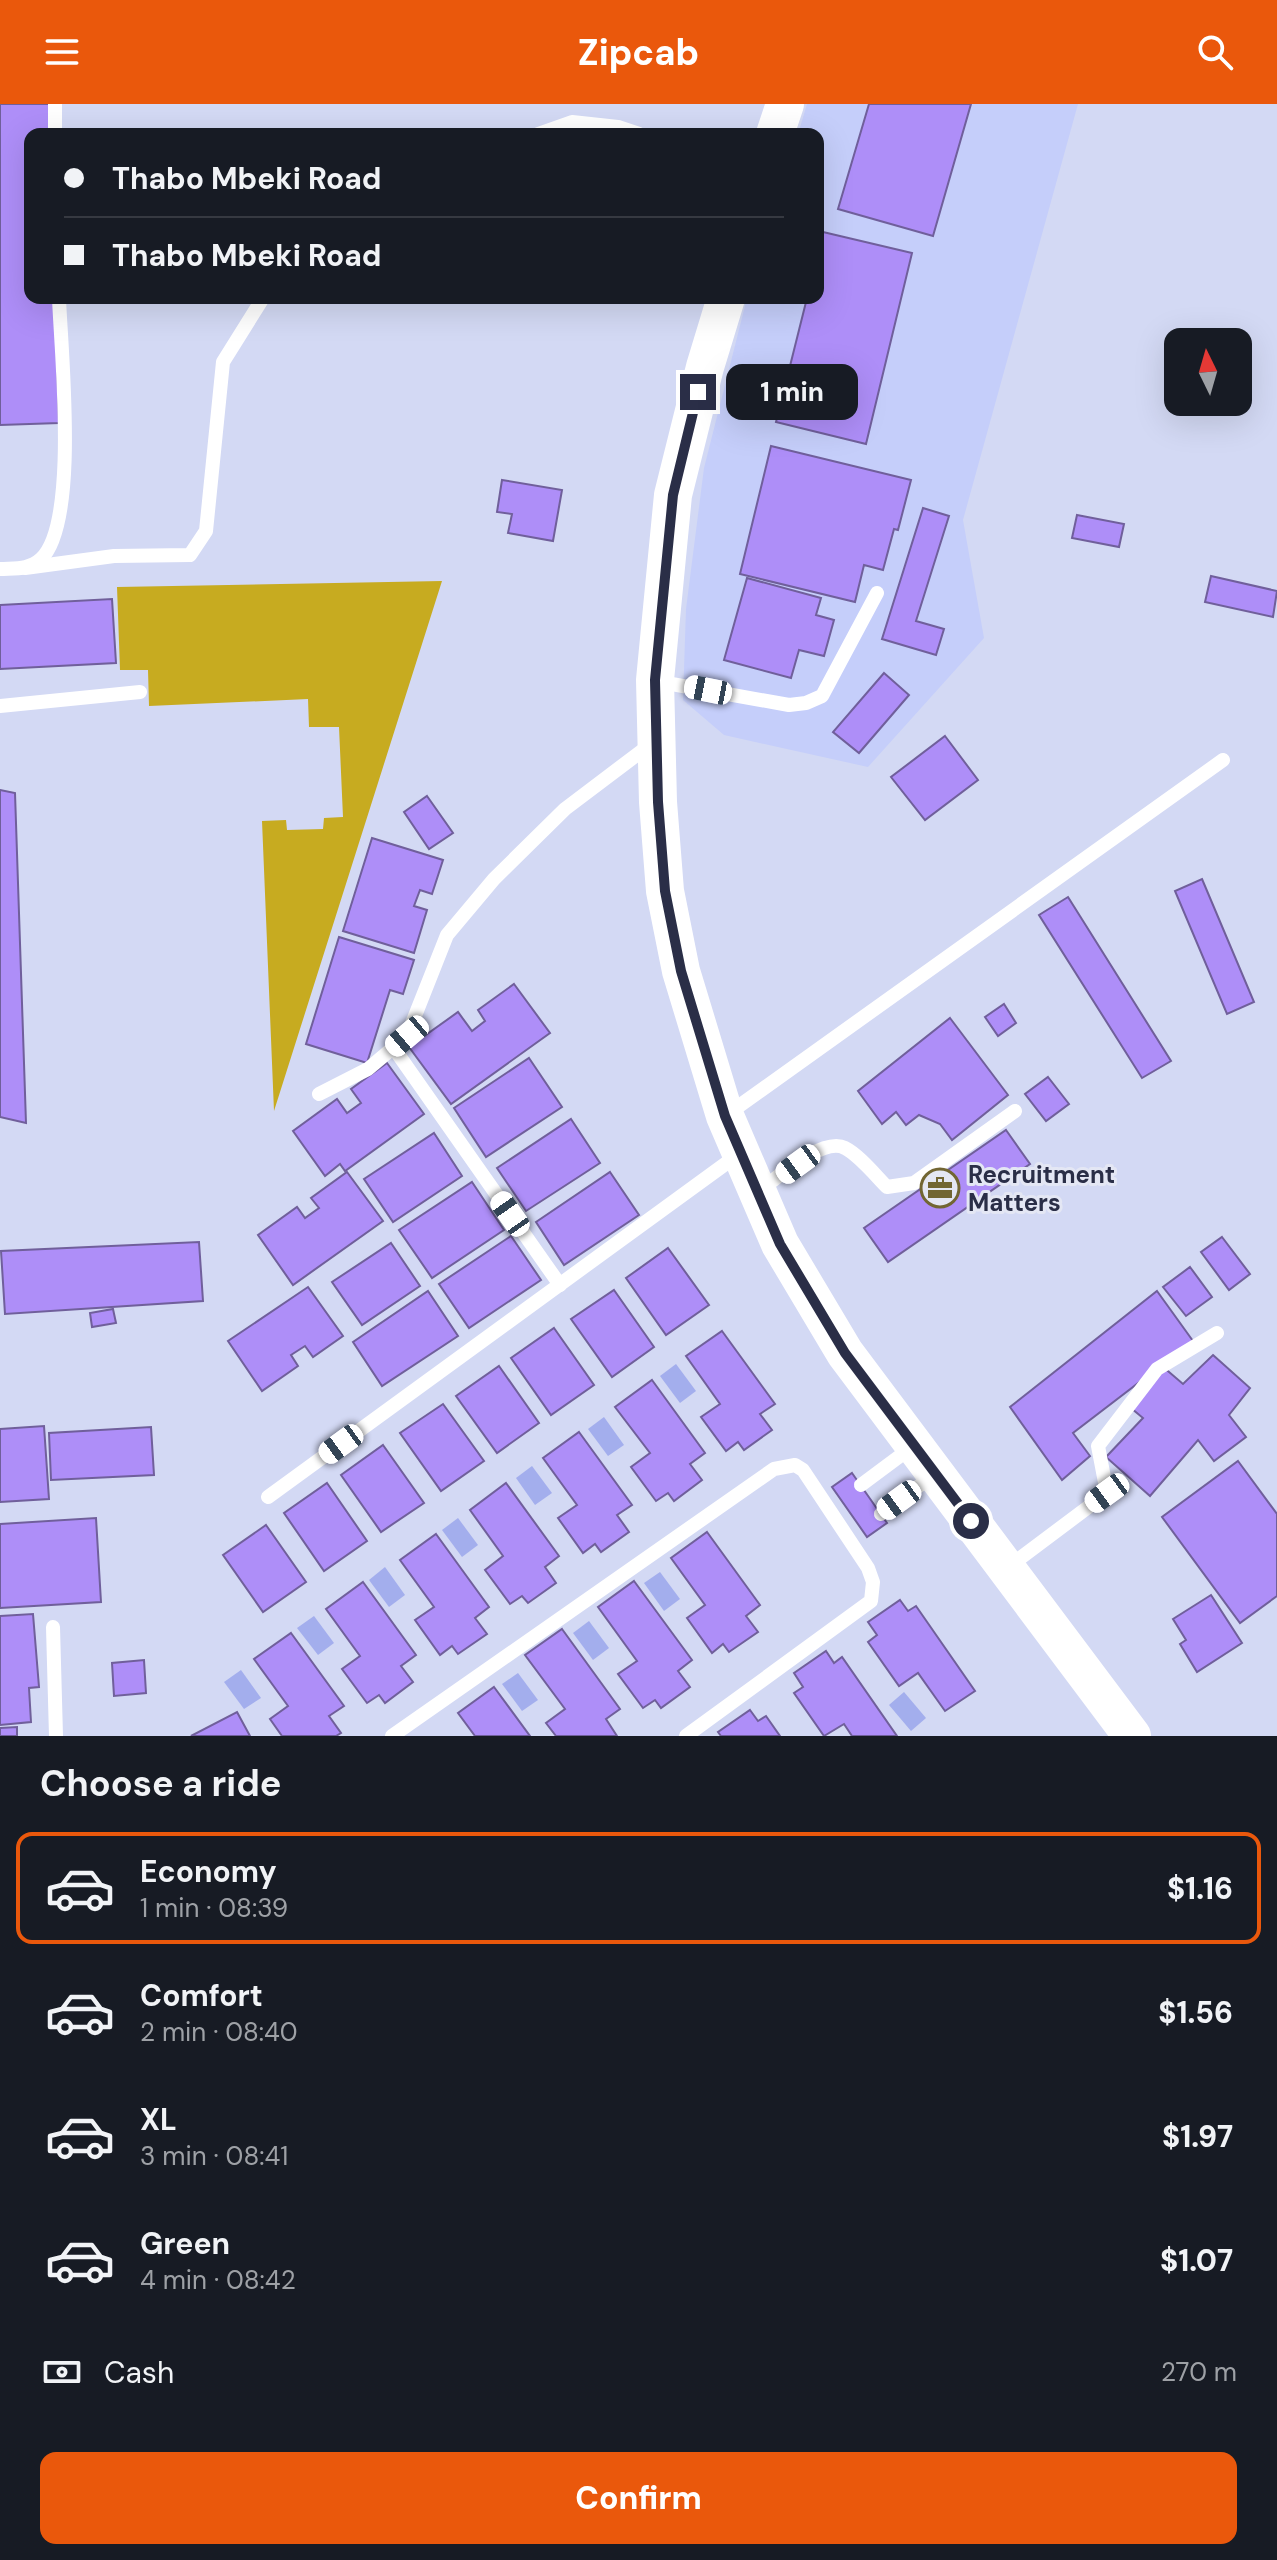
<!DOCTYPE html>
<meta charset="utf-8">
<style>
:root{--surface:#171b24;--page:#242831;--text:#f1f3f6;--muted:#9ea1a6;--line:#363941;--accent:#ea580c}
body{margin:0;font-family:"DM Sans",sans-serif;background:var(--page);color:var(--text);height:100vh;display:flex;flex-direction:column;font-size:30px;white-space:nowrap}
*{box-sizing:border-box;margin:0}
p{font-size:26px;color:var(--muted)}
.icon{flex:none;width:44px;height:44px;fill:none;stroke:currentColor;stroke-width:2;stroke-linecap:round;stroke-linejoin:round}
.map{position:relative;height:1632px;overflow:hidden}
.panel{display:flex;flex-direction:column;background:var(--surface);flex:1}
.panel>*{flex:none}
.guide{position:absolute;left:24px;top:24px;width:800px;height:176px;border-radius:16px;box-shadow:0 8px 32px #0002;display:grid;align-content:center;height:176px;padding:0 40px;background:var(--surface)}
.needle{width:52px;rotate:355deg}
.controls{position:absolute;left:1164px;top:224px;display:grid;gap:16px}
.controls a{display:grid;place-items:center;width:88px;height:88px;border-radius:16px;background:var(--surface);box-shadow:0 8px 32px #0002;font-size:40px}
.end{position:absolute;width:36px;height:36px;margin:-18px;border:10px solid #2a2e47;background:#fff;box-shadow:0 0 0 4px #fff}
.from{border-radius:50%}
.bubble{position:absolute;height:56px;border-radius:16px;background:var(--surface);box-shadow:0 8px 32px #0002;font-size:26px;font-weight:800;line-height:56px;text-align:center}
.car{position:absolute;width:24px;height:48px;margin:-24px -12px;border-radius:10px;box-shadow:0 0 6px 2px #0007;background:linear-gradient(#fff 24%,#345 0 40%,#fff 0 76%,#345 0 86%,#fff 0)}
.guide b{display:flex;align-items:center;gap:28px;height:76px;font-size:30px}
.guide b+b{border-top:2px solid var(--line)}
.guide i{width:20px;height:20px;background:var(--text)}
ul{padding:0;list-style:none}
li{display:flex;align-items:center;gap:24px;height:112px;margin:0 16px 12px;padding:0 24px;border:4px solid transparent;border-radius:16px}
li div{flex:1}
li b{display:block;font-size:30px}
li em{font-style:normal;font-weight:800}
li.active{border-color:var(--accent)}
li>.icon{width:72px;height:72px;stroke-width:1.5}
h2{padding:0 40px;font-size:36px;line-height:96px}
.pay{display:flex;align-items:center;gap:20px;height:88px;padding:0 40px;font-size:30px}
.pay p{margin-inline-start:auto}
.button{display:flex;gap:16px;margin-top:auto;padding:16px 40px}
.button a{flex:1;height:92px;border-radius:16px;background:var(--accent);color:#fff;font-size:32px;font-weight:800;line-height:92px;text-align:center}
header{display:flex;justify-content:space-between;align-items:center;height:104px;padding:0 40px;background:var(--accent);color:#fff;font-size:36px;font-weight:800}
.map>svg:first-child{display:block}
</style>
<header><svg class="icon" aria-label="menu" viewBox="0 0 24 24"><path d="M4 6h16M4 12h16M4 18h16"/></svg>Zipcab<svg class="icon" aria-label="search" viewBox="0 0 24 24"><circle cx="10" cy="10" r="6"/><path d="M15 15l6 6"/></svg></header>
<div class="map">
<svg width="1277" height="1632" viewBox="0 0 1277 1632">
<rect width="100%" height="100%" fill="#d3d9f4"/>
<path fill="#c5cefa" d="M 807,0 L 1078,0 L 963,416 L 984,534 L 868,663 L 724,631 L 683,596 L 686,505 L 704,364 L 747,194 L 818,194 L 818,30 L 798,30 Z"/>
<path fill="#c7ab20" d="M 442,477 L 274,1007 L 262,717 L 286,716 L 287,726 L 323,725 L 324,714 L 343,713 L 339,623 L 309,623 L 308,595 L 149,602 L 148,566 L 120,566 L 117,483 Z"/>
<g fill="#a3aeed">
<path d="M 676,1260 L 696,1287 L 680,1299 L 660,1272 Z"/>
<path d="M 604,1313 L 624,1341 L 608,1352 L 588,1325 Z"/>
<path d="M 532,1362 L 552,1389 L 535,1401 L 516,1374 Z"/>
<path d="M 458,1414 L 478,1441 L 462,1453 L 442,1426 Z"/>
<path d="M 385,1463 L 405,1491 L 389,1503 L 369,1476 Z"/>
<path d="M 660,1468 L 680,1495 L 664,1507 L 644,1479 Z"/>
<path d="M 314,1512 L 334,1539 L 318,1551 L 297,1524 Z"/>
<path d="M 589,1517 L 609,1544 L 593,1556 L 573,1529 Z"/>
<path d="M 241,1566 L 261,1594 L 244,1605 L 224,1578 Z"/>
<path d="M 518,1569 L 538,1596 L 522,1607 L 502,1580 Z"/>
<path d="M 904,1588 L 926,1614 L 911,1627 L 889,1601 Z"/>
</g>
<g fill="#ae8ef8" stroke="#705f9b" stroke-width="2">
<path d="M 0,0 L 49,0 L 50,30 L 30,30 L 30,194 L 55,194 L 59,319 L 0,321 Z"/>
<path d="M 869,0 L 971,0 L 933,132 L 838,105 Z"/>
<path d="M 823,128 L 912,149 L 866,340 L 776,318 L 807,194 L 818,194 L 818,147 Z"/>
<path d="M 771,342 L 911,376 L 898,426 L 894,425 L 883,466 L 864,461 L 855,498 L 740,470 Z"/>
<path d="M 502,376 L 562,386 L 553,437 L 508,429 L 512,410 L 497,408 Z"/>
<path d="M 923,404 L 949,412 L 916,517 L 944,525 L 936,551 L 882,535 Z"/>
<path d="M 1077,411 L 1124,420 L 1119,443 L 1072,434 Z"/>
<path d="M 1211,472 L 1277,487 L 1273,513 L 1205,498 Z"/>
<path d="M 747,474 L 821,494 L 816,511 L 834,516 L 824,552 L 799,546 L 791,574 L 724,556 Z"/>
<path d="M 112,495 L 116,559 L 0,565 L 0,501 Z"/>
<path d="M 884,569 L 909,591 L 859,649 L 833,628 Z"/>
<path d="M 945,632 L 978,676 L 925,716 L 891,673 Z"/>
<path d="M 0,686 L 15,689 L 26,1019 L 0,1013 Z"/>
<path d="M 427,692 L 453,729 L 429,745 L 404,708 Z"/>
<path d="M 372,734 L 443,756 L 432,790 L 420,786 L 414,802 L 427,806 L 414,849 L 343,827 Z"/>
<path d="M 1202,775 L 1254,898 L 1227,910 L 1175,787 Z"/>
<path d="M 1068,793 L 1171,957 L 1142,974 L 1039,811 Z"/>
<path d="M 339,833 L 414,856 L 403,890 L 390,886 L 367,959 L 306,940 Z"/>
<path d="M 514,880 L 550,929 L 451,1000 L 409,943 L 458,908 L 472,927 L 485,917 L 478,906 Z"/>
<path d="M 1004,900 L 1016,919 L 998,932 L 985,913 Z"/>
<path d="M 950,914 L 1008,991 L 952,1036 L 940,1020 L 919,1011 L 906,1021 L 896,1008 L 882,1020 L 858,987 Z"/>
<path d="M 529,954 L 562,1003 L 486,1053 L 454,1004 Z"/>
<path d="M 387,959 L 424,1010 L 345,1067 L 340,1060 L 325,1072 L 293,1027 L 337,995 L 347,1009 L 361,999 L 351,985 Z"/>
<path d="M 1048,973 L 1069,1000 L 1046,1017 L 1025,990 Z"/>
<path d="M 571,1015 L 600,1059 L 526,1107 L 497,1064 Z"/>
<path d="M 1006,1026 L 1030,1060 L 888,1158 L 864,1124 Z"/>
<path d="M 434,1029 L 462,1072 L 393,1118 L 364,1075 Z"/>
<path d="M 347,1068 L 383,1117 L 293,1181 L 258,1131 L 297,1103 L 305,1114 L 319,1104 L 311,1094 Z"/>
<path d="M 610,1068 L 639,1111 L 564,1161 L 536,1118 Z"/>
<path d="M 472,1078 L 504,1126 L 432,1174 L 399,1126 Z"/>
<path d="M 511,1132 L 541,1176 L 469,1224 L 439,1180 Z"/>
<path d="M 1222,1133 L 1250,1170 L 1229,1186 L 1201,1148 Z"/>
<path d="M 199,1138 L 203,1197 L 5,1210 L 1,1147 Z"/>
<path d="M 391,1139 L 420,1182 L 362,1221 L 332,1178 Z"/>
<path d="M 668,1144 L 709,1201 L 666,1231 L 626,1174 Z"/>
<path d="M 1190,1163 L 1212,1193 L 1186,1212 L 1163,1183 Z"/>
<path d="M 308,1183 L 343,1232 L 313,1253 L 305,1242 L 291,1251 L 298,1262 L 262,1287 L 228,1237 Z"/>
<path d="M 614,1186 L 654,1243 L 612,1273 L 571,1215 Z"/>
<path d="M 428,1187 L 458,1232 L 382,1282 L 353,1238 Z"/>
<path d="M 1157,1187 L 1193,1237 L 1073,1329 L 1090,1352 L 1062,1376 L 1010,1303 Z"/>
<path d="M 113,1205 L 116,1219 L 92,1223 L 90,1209 Z"/>
<path d="M 554,1224 L 594,1281 L 551,1311 L 511,1254 Z"/>
<path d="M 722,1227 L 775,1300 L 760,1310 L 772,1326 L 744,1346 L 738,1338 L 726,1347 L 701,1313 L 720,1300 L 686,1252 Z"/>
<path d="M 1213,1251 L 1250,1284 L 1229,1311 L 1246,1333 L 1214,1357 L 1198,1336 L 1150,1392 L 1106,1353 L 1143,1314 L 1131,1304 L 1162,1262 L 1183,1280 Z"/>
<path d="M 499,1262 L 539,1319 L 497,1349 L 456,1292 Z"/>
<path d="M 652,1276 L 705,1349 L 690,1360 L 702,1376 L 674,1397 L 668,1389 L 656,1397 L 631,1363 L 650,1349 L 615,1303 Z"/>
<path d="M 443,1300 L 484,1357 L 441,1387 L 400,1329 Z"/>
<path d="M 44,1322 L 49,1395 L 0,1398 L 0,1325 Z"/>
<path d="M 151,1323 L 154,1371 L 51,1376 L 49,1329 Z"/>
<path d="M 579,1328 L 632,1401 L 617,1411 L 629,1428 L 601,1448 L 595,1440 L 583,1449 L 558,1414 L 577,1401 L 543,1354 Z"/>
<path d="M 383,1341 L 424,1399 L 381,1428 L 341,1371 Z"/>
<path d="M 1238,1357 L 1277,1410 L 1277,1492 L 1240,1519 L 1162,1413 Z"/>
<path d="M 852,1369 L 887,1419 L 867,1433 L 832,1383 Z"/>
<path d="M 327,1379 L 367,1437 L 324,1467 L 284,1409 Z"/>
<path d="M 506,1379 L 559,1452 L 545,1463 L 556,1479 L 528,1499 L 522,1492 L 510,1500 L 485,1466 L 503,1452 L 470,1406 Z"/>
<path d="M 96,1414 L 101,1498 L 0,1504 L 0,1420 Z"/>
<path d="M 266,1421 L 306,1478 L 263,1508 L 223,1451 Z"/>
<path d="M 707,1428 L 760,1501 L 746,1512 L 758,1528 L 729,1548 L 723,1540 L 712,1549 L 687,1514 L 705,1501 L 671,1454 Z"/>
<path d="M 436,1430 L 489,1503 L 475,1514 L 487,1530 L 458,1550 L 452,1542 L 440,1551 L 415,1516 L 434,1503 L 400,1456 Z"/>
<path d="M 634,1477 L 692,1556 L 678,1567 L 690,1583 L 661,1604 L 655,1596 L 643,1604 L 618,1570 L 637,1557 L 598,1503 Z"/>
<path d="M 363,1478 L 416,1551 L 401,1562 L 413,1578 L 385,1599 L 379,1591 L 367,1599 L 342,1565 L 360,1552 L 326,1505 Z"/>
<path d="M 1211,1491 L 1242,1539 L 1197,1568 L 1180,1540 L 1186,1536 L 1173,1515 Z"/>
<path d="M 900,1496 L 908,1507 L 916,1502 L 975,1587 L 945,1607 L 918,1569 L 899,1582 L 868,1538 L 877,1531 L 868,1518 Z"/>
<path d="M 33,1510 L 39,1583 L 29,1584 L 31,1618 L 0,1621 L 0,1512 Z"/>
<path d="M 562,1525 L 620,1605 L 606,1615 L 617,1632 L 556,1632 L 546,1619 L 565,1605 L 525,1551 Z"/>
<path d="M 291,1529 L 344,1602 L 329,1612 L 341,1629 L 336,1632 L 282,1632 L 270,1615 L 288,1602 L 254,1555 Z"/>
<path d="M 826,1547 L 834,1559 L 842,1553 L 897,1632 L 852,1632 L 844,1620 L 824,1632 L 794,1589 L 803,1583 L 794,1569 Z"/>
<path d="M 144,1556 L 146,1589 L 114,1592 L 112,1559 Z"/>
<path d="M 494,1583 L 530,1632 L 475,1632 L 458,1609 Z"/>
<path d="M 750,1606 L 758,1617 L 766,1612 L 780,1632 L 721,1632 L 718,1628 Z"/>
<path d="M 237,1608 L 250,1632 L 191,1632 Z"/>
<path d="M 17,1623 L 17,1632 L 0,1632 L 0,1624 Z"/>
</g>
<g fill="none" stroke-linecap="round" stroke-linejoin="round">
<g stroke="#fff" stroke-width="14">
<path d="M 55,0 L 55,30"/>
<path d="M 538,30 L 572,18 L 618,23 L 639,30"/>
<path d="M 25,464 L 114,452 L 190,451 L 206,427 L 223,258 L 263,194"/>
<path d="M 0,465 C 15,464 29,466 41,455 C 79,419 61,249 59,194"/>
<path d="M 655,577 L 789,601 L 806,599 L 822,592 L 877,489"/>
<path d="M 0,602 L 140,588"/>
<path d="M 393,943 L 560,1181"/>
<path d="M 319,990 L 368,965 L 407,932 L 447,831 L 494,775 L 565,705 L 651,640"/>
<path d="M 725,1012 L 1223,656"/>
<path d="M 758,1088 C 776,1075 823,1032 845,1044 C 859,1051 876,1072 887,1083 L 914,1079 L 1015,1007"/>
<path d="M 861,1381 L 912,1343"/>
<path d="M 268,1393 L 739,1050"/>
<path d="M 881,1410 L 935,1370"/>
<path d="M 1007,1464 L 1107,1389 L 1098,1342 L 1157,1265 L 1217,1229"/>
<path d="M 53,1523 L 56,1632"/>
<path d="M 392,1632 L 774,1365 L 795,1361 L 803,1366 L 868,1464 L 873,1478 L 871,1497 L 686,1632"/>
</g>
<g stroke="#fff" stroke-width="38">
<path d="M 775,30 L 785,0"/>
<path d="M 726,194 L 705,263 L 673,391 L 655,576 L 658,698 L 665,787 L 681,867 L 725,1012 L 780,1140 L 845,1249 L 1132,1632"/>
</g>
</g>
<g fill="none" stroke-linecap="round" stroke-linejoin="round">
<path stroke="#2a2e47" stroke-width="10" d="M 698,288 L 673,391 L 655,576 L 658,698 L 665,787 L 681,867 L 725,1012 L 780,1140 L 845,1249 L 971,1417"/>
</g>
<defs>
<symbol id="office-ring" viewBox="-11 -11 22 22"><circle r="9.5" fill="#e4e7f4" stroke="#726633" stroke-width="1.5"/><path d="M-6-3h4V-5.5h4V-3h4V5H-6ZM-1-4.5V-3h2v-1.5ZM-6 0V1H6V0Z" fill="#726633"/></symbol>
</defs>
<g fill-rule="evenodd">
<use href="#office-ring" x="918" y="1062" width="44" height="44"/>
</g>
<g text-anchor="middle" dominant-baseline="central" stroke-width="6" stroke-linejoin="round" paint-order="stroke">
<g font-size="24" font-weight="bold" fill="#2a2e47" stroke="#e4e7f4" text-anchor="start">
<text x="968" y="1070">Recruitment<tspan x="968" dy="28">Matters</tspan></text>
</g>
</g>
</svg>
<div class="controls">
<a><svg class="needle" viewBox="-14 -14 28 28"><path d="M0-13l5 13h-10z" fill="#e53935"/><path d="M0 13l5-13h-10z" fill="#9ea1a6"/></svg></a>
</div>
<i class="end from" style="left:971px;top:1417px"></i>
<i class="end" style="left:698px;top:288px"></i>
<div class="bubble" style="left:726px;top:260px;width:132px">1 min</div>
<i class="car" style="left:708px;top:586px;rotate:281deg"></i>
<i class="car" style="left:407px;top:932px;rotate:230deg"></i>
<i class="car" style="left:798px;top:1060px;rotate:234deg"></i>
<i class="car" style="left:510px;top:1110px;rotate:325deg"></i>
<i class="car" style="left:341px;top:1340px;rotate:234deg"></i>
<i class="car" style="left:1107px;top:1389px;rotate:234deg"></i>
<i class="car" style="left:899px;top:1396px;rotate:234deg"></i>
<div class="guide">
<b><i class="from"></i>Thabo Mbeki Road</b>
<b><i></i>Thabo Mbeki Road</b>
</div>
</div>
<section class="panel">
<h2>Choose a ride</h2>
<ul>
<li class="active"><svg class="icon" aria-label="car" viewBox="0 0 24 24"><path d="M5 17H2v-5l4-1 3-4h7l3 4 3 1v5h-3M9 17h6M6 11h13"/><circle cx="7" cy="17" r="2"/><circle cx="17" cy="17" r="2"/></svg><div><b>Economy</b><p>1 min · 08:39</p></div><em>$1.16</em></li>
<li><svg class="icon" aria-label="car" viewBox="0 0 24 24"><path d="M5 17H2v-5l4-1 3-4h7l3 4 3 1v5h-3M9 17h6M6 11h13"/><circle cx="7" cy="17" r="2"/><circle cx="17" cy="17" r="2"/></svg><div><b>Comfort</b><p>2 min · 08:40</p></div><em>$1.56</em></li>
<li><svg class="icon" aria-label="car" viewBox="0 0 24 24"><path d="M5 17H2v-5l4-1 3-4h7l3 4 3 1v5h-3M9 17h6M6 11h13"/><circle cx="7" cy="17" r="2"/><circle cx="17" cy="17" r="2"/></svg><div><b>XL</b><p>3 min · 08:41</p></div><em>$1.97</em></li>
<li><svg class="icon" aria-label="car" viewBox="0 0 24 24"><path d="M5 17H2v-5l4-1 3-4h7l3 4 3 1v5h-3M9 17h6M6 11h13"/><circle cx="7" cy="17" r="2"/><circle cx="17" cy="17" r="2"/></svg><div><b>Green</b><p>4 min · 08:42</p></div><em>$1.07</em></li>
</ul>
<div class="pay"><svg class="icon" aria-label="cash" viewBox="0 0 24 24"><path d="M3 7h18v10H3z"/><circle cx="12" cy="12" r="2"/></svg>Cash<p>270 m</p></div>
<div class="button"><a>Confirm</a></div>
</section>
